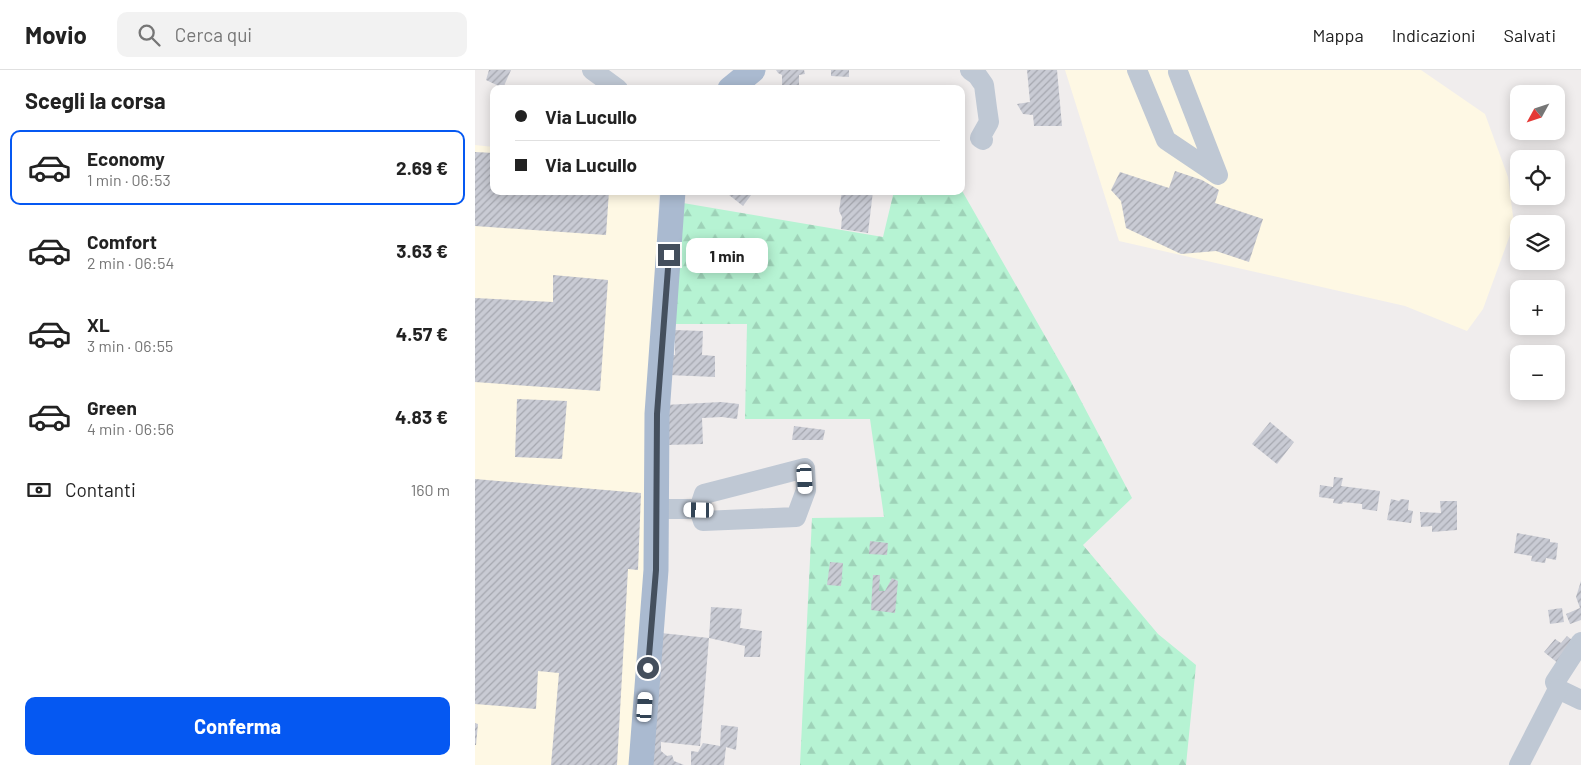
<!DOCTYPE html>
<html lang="it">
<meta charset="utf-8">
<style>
:root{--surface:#fff;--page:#f2f2f2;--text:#222;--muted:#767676;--line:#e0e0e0;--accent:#0558f2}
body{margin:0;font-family:Barlow,sans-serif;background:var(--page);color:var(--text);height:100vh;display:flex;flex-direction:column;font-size:19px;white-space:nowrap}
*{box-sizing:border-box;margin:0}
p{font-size:16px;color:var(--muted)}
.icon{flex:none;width:28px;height:28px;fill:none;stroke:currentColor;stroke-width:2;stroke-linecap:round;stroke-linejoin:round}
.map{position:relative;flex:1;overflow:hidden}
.panel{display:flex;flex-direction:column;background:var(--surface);width:475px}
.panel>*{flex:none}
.top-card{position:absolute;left:15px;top:15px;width:475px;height:110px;border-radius:10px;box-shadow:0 2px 12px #0003;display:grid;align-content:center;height:110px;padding:0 25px;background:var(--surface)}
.needle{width:32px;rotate:230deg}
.buttons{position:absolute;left:1035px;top:15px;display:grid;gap:10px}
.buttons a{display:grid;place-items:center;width:55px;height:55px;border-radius:10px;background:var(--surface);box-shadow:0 2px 12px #0003;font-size:25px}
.end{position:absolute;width:22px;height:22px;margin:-11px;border:6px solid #444f5d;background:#fff;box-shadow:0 0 0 2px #fff}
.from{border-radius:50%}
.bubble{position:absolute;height:35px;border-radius:10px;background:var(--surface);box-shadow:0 2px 12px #0003;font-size:16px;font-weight:700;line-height:35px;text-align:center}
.car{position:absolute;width:15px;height:30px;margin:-15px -8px;border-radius:6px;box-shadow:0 0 4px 1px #0007;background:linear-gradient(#fff 24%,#345 0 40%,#fff 0 76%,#345 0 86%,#fff 0)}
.top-card b{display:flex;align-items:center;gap:18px;height:48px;font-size:19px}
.top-card b+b{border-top:1px solid var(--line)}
.top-card i{width:12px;height:12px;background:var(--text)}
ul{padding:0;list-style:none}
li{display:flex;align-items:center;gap:15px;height:75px;margin:0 10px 8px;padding:0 15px;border:2px solid transparent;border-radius:10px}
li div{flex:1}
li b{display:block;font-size:19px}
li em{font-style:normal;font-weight:700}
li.selected{border-color:var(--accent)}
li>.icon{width:45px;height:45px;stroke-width:1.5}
h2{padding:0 25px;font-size:22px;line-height:60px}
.pay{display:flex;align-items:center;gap:12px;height:55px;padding:0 25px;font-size:19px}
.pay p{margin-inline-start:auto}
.primary-button{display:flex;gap:10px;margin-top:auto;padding:10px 25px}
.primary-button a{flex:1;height:58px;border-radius:10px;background:var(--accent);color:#fff;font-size:20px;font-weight:700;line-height:58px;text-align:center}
header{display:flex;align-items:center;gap:30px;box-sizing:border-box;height:70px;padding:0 25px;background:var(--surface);border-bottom:1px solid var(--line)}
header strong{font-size:24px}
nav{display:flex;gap:28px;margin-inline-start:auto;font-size:18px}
.search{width:350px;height:45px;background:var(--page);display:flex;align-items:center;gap:12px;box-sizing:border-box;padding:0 18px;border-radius:10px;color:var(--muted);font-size:19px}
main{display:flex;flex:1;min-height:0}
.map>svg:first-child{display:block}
</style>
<header>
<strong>Movio</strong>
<div class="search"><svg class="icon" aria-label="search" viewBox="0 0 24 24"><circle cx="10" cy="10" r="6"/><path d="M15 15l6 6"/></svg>Cerca qui</div>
<nav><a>Mappa</a><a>Indicazioni</a><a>Salvati</a></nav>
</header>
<main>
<section class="panel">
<h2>Scegli la corsa</h2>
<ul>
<li class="selected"><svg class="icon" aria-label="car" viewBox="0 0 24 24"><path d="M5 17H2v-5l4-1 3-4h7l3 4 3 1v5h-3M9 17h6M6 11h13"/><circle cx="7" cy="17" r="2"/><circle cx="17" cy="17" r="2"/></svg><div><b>Economy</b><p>1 min · 06:53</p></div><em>2.69 €</em></li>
<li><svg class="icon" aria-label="car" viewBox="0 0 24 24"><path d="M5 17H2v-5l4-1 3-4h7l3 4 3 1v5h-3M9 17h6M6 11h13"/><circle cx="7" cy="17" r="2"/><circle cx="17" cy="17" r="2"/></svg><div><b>Comfort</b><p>2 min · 06:54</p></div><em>3.63 €</em></li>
<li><svg class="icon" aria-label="car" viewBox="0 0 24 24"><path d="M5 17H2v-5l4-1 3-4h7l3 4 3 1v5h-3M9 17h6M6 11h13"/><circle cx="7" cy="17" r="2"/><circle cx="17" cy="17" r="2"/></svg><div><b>XL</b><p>3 min · 06:55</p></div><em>4.57 €</em></li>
<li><svg class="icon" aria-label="car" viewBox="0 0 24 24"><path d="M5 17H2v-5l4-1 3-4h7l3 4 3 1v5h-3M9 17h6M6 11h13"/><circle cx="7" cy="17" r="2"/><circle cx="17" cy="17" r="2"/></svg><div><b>Green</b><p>4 min · 06:56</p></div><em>4.83 €</em></li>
</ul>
<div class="pay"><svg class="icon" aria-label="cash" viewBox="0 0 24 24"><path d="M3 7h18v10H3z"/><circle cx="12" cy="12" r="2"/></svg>Contanti<p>160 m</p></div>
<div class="primary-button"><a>Conferma</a></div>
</section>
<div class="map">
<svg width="1106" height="695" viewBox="0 0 1106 695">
<defs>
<pattern id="forest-firs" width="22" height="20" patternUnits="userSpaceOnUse" patternTransform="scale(1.25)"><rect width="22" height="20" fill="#b6f3d3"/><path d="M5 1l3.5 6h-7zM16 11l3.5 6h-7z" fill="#9ed2b8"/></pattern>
<pattern id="building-hatch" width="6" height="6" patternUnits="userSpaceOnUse" patternTransform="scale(1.25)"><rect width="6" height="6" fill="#c9cbd4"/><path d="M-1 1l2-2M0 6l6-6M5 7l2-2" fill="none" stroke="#a5a7af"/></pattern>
</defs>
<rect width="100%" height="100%" fill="#f0eded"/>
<g fill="#fef8e4">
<path d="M 590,0 L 946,0 L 1010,44 L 1033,107 L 1039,154 L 1008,239 L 992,261 L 930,236 L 644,171 Z"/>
<path d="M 0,75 L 19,77 L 19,121 L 184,121 L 172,530 L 158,695 L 0,695 Z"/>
</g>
<path fill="url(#forest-firs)" d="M 486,119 L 594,308 L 657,428 L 608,475 L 683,564 L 721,595 L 711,695 L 325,695 L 337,448 L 409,447 L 395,349 L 270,349 L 272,254 L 200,254 L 208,133 L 408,167 L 419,121 L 486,121 Z"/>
<g fill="url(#building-hatch)">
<path d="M 14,0 L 36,0 L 28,18 L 11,10 Z"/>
<path d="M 301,0 L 329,0 L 330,4 L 324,5 L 324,19 L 307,19 L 307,5 L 303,3 Z"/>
<path d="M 356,0 L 374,0 L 374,7 L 356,6 Z"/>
<path d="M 552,0 L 582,0 L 587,56 L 559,56 L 558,45 L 548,44 L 542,34 L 555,32 Z"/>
<path d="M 0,82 L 19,83 L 19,121 L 134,121 L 131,165 L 0,156 Z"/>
<path d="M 700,101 L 727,110 L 744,120 L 740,133 L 788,149 L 774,192 L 741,181 L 706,184 L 651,158 L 646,131 L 636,120 L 645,102 L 694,118 Z"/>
<path d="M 249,121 L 279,121 L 268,136 Z"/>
<path d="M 367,121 L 398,121 L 393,163 L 366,159 L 367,147 L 364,141 Z"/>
<path d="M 78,205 L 133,210 L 125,321 L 0,312 L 0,228 L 78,232 Z"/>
<path d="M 200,260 L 228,261 L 227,285 L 240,286 L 240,307 L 193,305 L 193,285 L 200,285 Z"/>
<path d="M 42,329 L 92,331 L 87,389 L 40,387 Z"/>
<path d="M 246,332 L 264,334 L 262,349 L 247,347 L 227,348 L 228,374 L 191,375 L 190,335 Z"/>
<path d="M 795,352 L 819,372 L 802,394 L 777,374 Z"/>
<path d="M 319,356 L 350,360 L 348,370 L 317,370 Z"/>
<path d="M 859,407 L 868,408 L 866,416 L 905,421 L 902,441 L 887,439 L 887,434 L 868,432 L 867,434 L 858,433 L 859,429 L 844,427 L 845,415 L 858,417 Z"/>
<path d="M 0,409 L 166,423 L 163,500 L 153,499 L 142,695 L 76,695 L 84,603 L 63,601 L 61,639 L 0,634 Z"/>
<path d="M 916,429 L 924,431 L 926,429 L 934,430 L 933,440 L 938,441 L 936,453 L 912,450 Z"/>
<path d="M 965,431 L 982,431 L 982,460 L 957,462 L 957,456 L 946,457 L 945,442 L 966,443 Z"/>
<path d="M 1042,463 L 1075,469 L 1075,472 L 1083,473 L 1081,490 L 1071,488 L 1070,493 L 1056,491 L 1057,486 L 1039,483 Z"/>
<path d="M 395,471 L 413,473 L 412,485 L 394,484 Z"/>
<path d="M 355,492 L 368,493 L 366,516 L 352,515 Z"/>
<path d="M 398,505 L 405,505 L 404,521 L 410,521 L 417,508 L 423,511 L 420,543 L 396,540 Z"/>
<path d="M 1106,511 L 1106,550 L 1095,554 L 1091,544 L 1105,538 L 1101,527 Z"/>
<path d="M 236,537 L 267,539 L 265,558 L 287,561 L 285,587 L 269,587 L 270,576 L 234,568 Z"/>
<path d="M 1087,538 L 1089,552 L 1075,554 L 1073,540 Z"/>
<path d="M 186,563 L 234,568 L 225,676 L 186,672 L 186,681 L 192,686 L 197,685 L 199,691 L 209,695 L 175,695 Z"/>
<path d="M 1092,566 L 1101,573 L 1084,594 L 1069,582 L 1080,569 L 1086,573 Z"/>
<path d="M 0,653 L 3,654 L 1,675 L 0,675 Z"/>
<path d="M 246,655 L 263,657 L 261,680 L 251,677 L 249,695 L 216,695 L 216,681 L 223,682 L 228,673 L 245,676 Z"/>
</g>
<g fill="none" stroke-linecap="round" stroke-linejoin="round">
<g stroke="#bfc8d4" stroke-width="20">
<path d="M 117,0 L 143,19"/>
<path d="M 495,0 L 502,5 L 509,15 L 512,38 L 514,52 L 505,68 L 508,70"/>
<path d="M 662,0 L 691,70 L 743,105 L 703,2"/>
<path d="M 181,439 L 224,439 L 229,424 L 330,398 L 331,420 L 321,447 L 228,451 L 224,439"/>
<path d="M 1106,572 L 1080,612 L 1083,619 L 1106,630"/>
<path d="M 1044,695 L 1083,619"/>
</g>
<g stroke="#aabad0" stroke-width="25">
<path d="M 255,19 L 278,0"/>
<path d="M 166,695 L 181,500 L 182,344 L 198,121"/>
</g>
</g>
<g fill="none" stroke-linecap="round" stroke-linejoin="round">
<path stroke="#444f5d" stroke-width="6" d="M 173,598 L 181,500 L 182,344 L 194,185"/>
</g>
</svg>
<div class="buttons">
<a><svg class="needle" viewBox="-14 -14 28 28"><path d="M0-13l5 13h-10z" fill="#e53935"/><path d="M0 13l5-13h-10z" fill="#767676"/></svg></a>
<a><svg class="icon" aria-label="locate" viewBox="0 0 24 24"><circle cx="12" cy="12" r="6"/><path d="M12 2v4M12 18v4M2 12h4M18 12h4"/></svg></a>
<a><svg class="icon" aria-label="layers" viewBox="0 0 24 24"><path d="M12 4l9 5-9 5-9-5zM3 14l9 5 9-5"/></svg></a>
<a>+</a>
<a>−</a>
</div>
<i class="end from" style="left:173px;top:598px"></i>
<i class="end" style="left:194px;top:185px"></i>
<div class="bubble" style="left:211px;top:168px;width:82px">1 min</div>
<i class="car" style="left:330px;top:409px;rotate:176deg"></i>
<i class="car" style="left:224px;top:440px;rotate:271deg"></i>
<i class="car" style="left:170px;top:637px;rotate:4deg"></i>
<div class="top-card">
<b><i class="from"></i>Via Lucullo</b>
<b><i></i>Via Lucullo</b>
</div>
</div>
</main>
